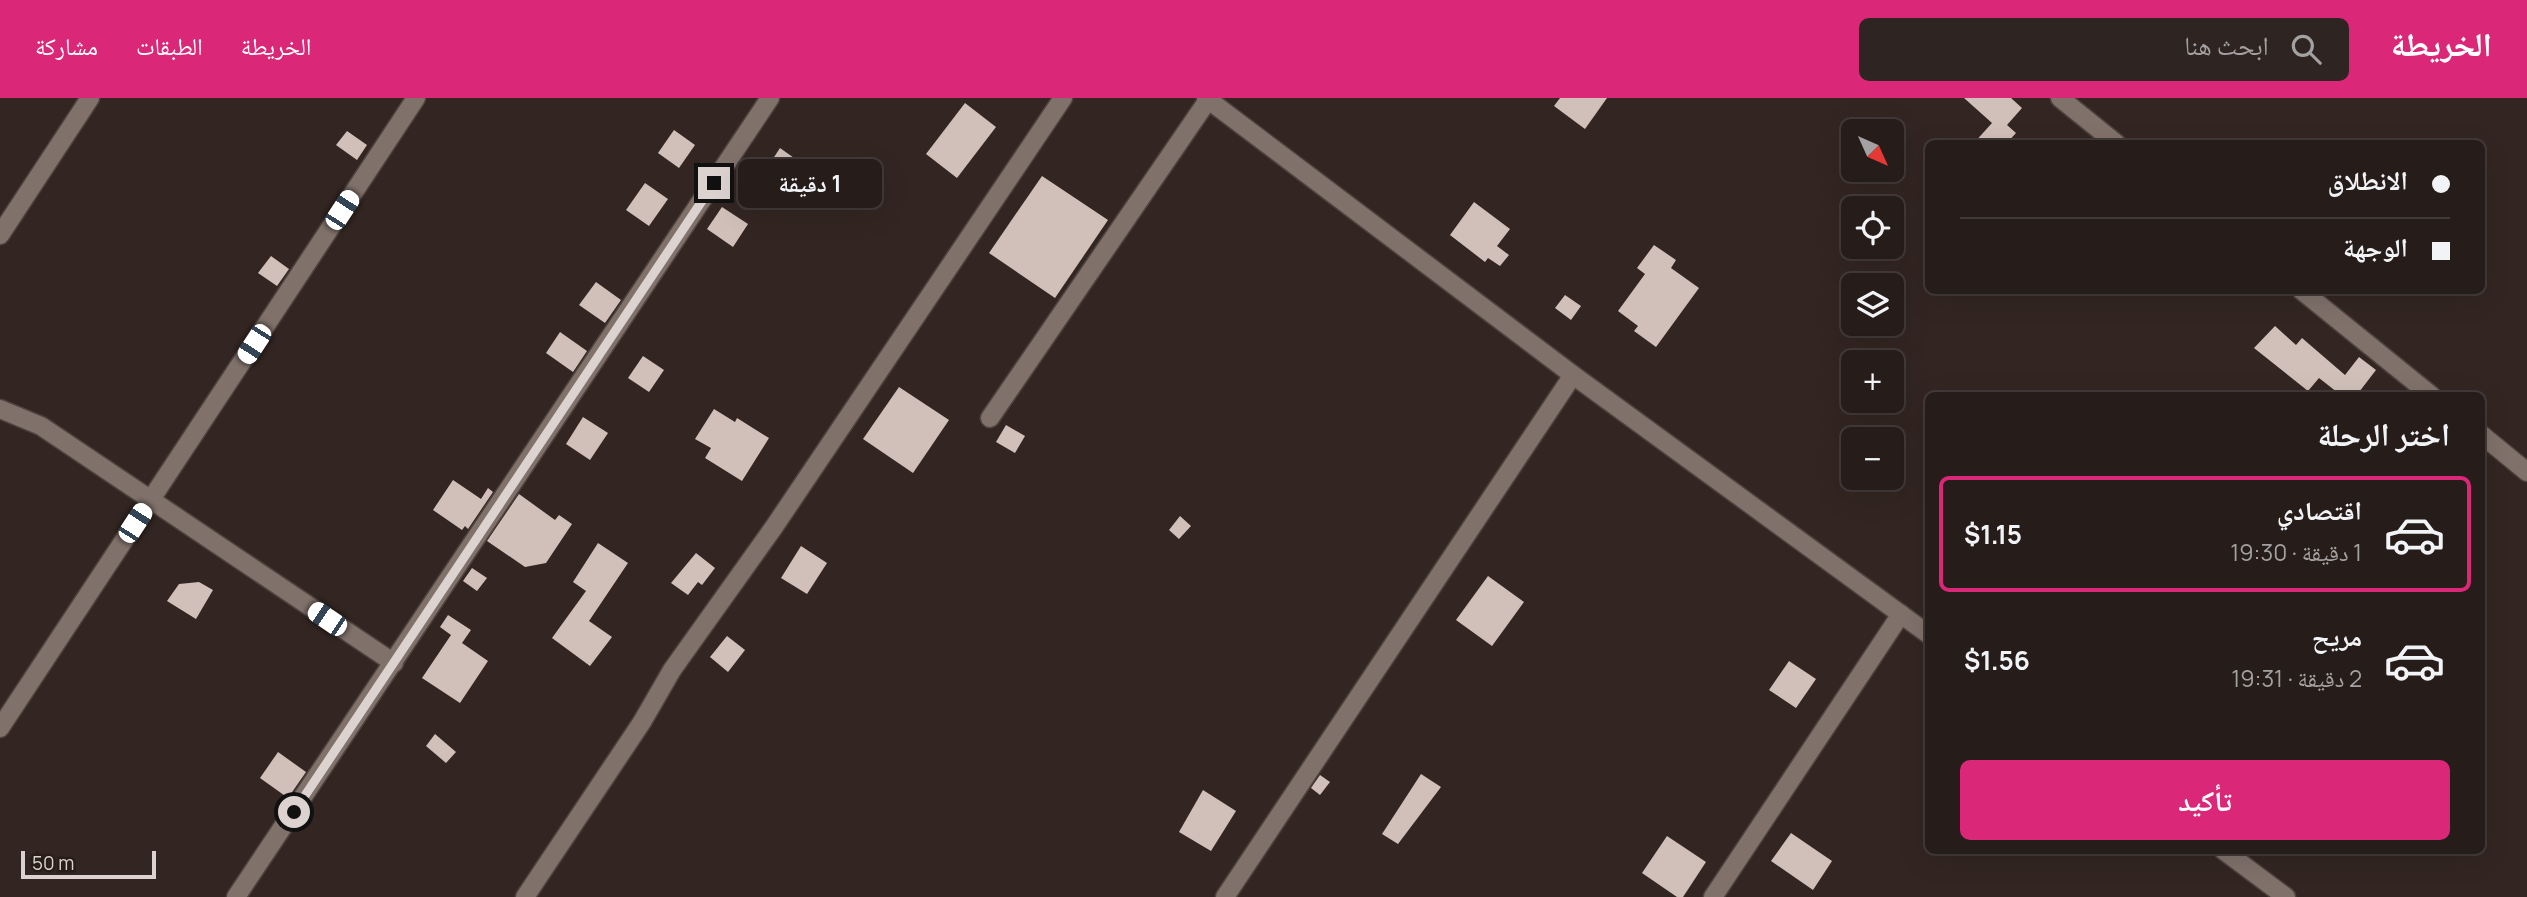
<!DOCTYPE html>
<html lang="ar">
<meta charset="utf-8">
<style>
:root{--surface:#261c1a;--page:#2e2523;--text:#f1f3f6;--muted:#a4a1a2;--line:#423a39;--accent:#db2777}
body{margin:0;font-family:Manrope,"Noto Naskh Arabic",sans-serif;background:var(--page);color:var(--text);direction:rtl;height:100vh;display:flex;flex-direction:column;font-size:26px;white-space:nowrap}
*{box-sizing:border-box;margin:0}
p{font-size:23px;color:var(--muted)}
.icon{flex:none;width:38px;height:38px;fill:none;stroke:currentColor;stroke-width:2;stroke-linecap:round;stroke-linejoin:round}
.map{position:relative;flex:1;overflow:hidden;direction:ltr}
.sheet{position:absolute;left:1925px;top:294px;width:560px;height:462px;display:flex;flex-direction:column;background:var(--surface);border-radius:10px;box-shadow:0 7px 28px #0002,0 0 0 2px var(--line);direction:rtl}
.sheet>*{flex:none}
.guide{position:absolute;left:1925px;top:42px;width:560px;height:154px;border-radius:10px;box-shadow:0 7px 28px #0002,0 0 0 2px var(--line);direction:rtl;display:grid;align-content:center;height:154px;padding:0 35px;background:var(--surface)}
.needle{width:46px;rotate:135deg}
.tools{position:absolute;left:1841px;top:21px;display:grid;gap:14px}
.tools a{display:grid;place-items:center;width:63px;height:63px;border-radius:10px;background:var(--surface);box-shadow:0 7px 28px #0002,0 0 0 2px var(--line);font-size:35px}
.scale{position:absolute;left:21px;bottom:18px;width:135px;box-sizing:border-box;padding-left:7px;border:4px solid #dcd3d0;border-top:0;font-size:19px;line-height:24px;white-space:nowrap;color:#dcd3d0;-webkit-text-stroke:5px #291d18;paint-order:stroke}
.end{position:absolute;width:32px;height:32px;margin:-16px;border:9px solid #dcd3d0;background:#111;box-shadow:0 0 0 4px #111}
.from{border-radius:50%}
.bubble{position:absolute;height:49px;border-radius:10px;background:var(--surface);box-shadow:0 7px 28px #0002,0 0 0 2px var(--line);font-size:23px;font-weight:700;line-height:49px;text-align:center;direction:rtl}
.car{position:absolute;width:21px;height:42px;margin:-21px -10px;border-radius:9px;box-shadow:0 0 5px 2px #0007;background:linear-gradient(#fff 24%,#345 0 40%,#fff 0 76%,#345 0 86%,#fff 0)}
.guide b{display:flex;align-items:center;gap:24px;height:66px;font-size:26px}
.guide b+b{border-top:2px solid var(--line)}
.guide i{width:18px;height:18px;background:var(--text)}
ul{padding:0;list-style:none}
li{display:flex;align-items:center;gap:21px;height:116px;margin:0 14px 10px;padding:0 21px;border:4px solid transparent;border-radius:10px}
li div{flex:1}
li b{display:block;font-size:26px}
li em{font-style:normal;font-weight:700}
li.selected{border-color:var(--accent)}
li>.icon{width:63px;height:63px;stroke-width:1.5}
h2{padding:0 35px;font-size:32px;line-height:84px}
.primary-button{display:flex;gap:14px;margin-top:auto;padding:14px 35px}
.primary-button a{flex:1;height:80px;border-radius:10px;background:var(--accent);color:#fff;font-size:28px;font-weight:700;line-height:80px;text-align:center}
header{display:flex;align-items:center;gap:42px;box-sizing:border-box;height:98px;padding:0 35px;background:var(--accent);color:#fff}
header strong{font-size:33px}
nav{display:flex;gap:38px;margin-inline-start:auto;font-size:24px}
.search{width:490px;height:63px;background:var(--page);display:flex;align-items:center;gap:18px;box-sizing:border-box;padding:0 24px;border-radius:10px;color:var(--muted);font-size:26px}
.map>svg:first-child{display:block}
</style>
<header>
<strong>الخريطة</strong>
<div class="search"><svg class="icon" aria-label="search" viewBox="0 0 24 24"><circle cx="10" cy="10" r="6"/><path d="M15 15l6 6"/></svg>ابحث هنا</div>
<nav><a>الخريطة</a><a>الطبقات</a><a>مشاركة</a></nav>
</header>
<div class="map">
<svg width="2527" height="799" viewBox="0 0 2527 799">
<rect width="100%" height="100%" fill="#332622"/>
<g fill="#d1c0ba">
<path d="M 1560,0 L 1607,0 L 1585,31 L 1554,8 Z"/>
<path d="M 1964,0 L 2011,0 L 2022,10 L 2007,27 L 2016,35 L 2006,46 L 1973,46 L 1992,25 Z"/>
<path d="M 965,5 L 996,29 L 957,80 L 926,56 Z"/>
<path d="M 674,32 L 695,47 L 679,70 L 658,55 Z"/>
<path d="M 347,33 L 367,47 L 357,62 L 336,47 Z"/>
<path d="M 780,50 L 804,67 L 785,95 L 761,79 Z"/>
<path d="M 1042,78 L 1108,122 L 1055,200 L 989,155 Z"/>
<path d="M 645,85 L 668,101 L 649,128 L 626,112 Z"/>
<path d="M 1474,104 L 1510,131 L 1497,148 L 1509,157 L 1500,168 L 1488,160 L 1485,164 L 1450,137 Z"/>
<path d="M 722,109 L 748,126 L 733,149 L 707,131 Z"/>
<path d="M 1654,147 L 1676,162 L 1671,170 L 1699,190 L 1656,249 L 1634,233 L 1638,228 L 1618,213 L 1645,176 L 1637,170 Z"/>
<path d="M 271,158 L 289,171 L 277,188 L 258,175 Z"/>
<path d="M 596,184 L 621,202 L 605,225 L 579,207 Z"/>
<path d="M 1565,197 L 1581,208 L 1571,222 L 1555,210 Z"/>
<path d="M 2275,228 L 2296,247 L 2302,240 L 2345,277 L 2359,259 L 2376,272 L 2356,298 L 2342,298 L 2319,280 L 2308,293 L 2254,250 Z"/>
<path d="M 560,234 L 587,253 L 573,274 L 546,255 Z"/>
<path d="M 643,258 L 664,272 L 649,294 L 628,280 Z"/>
<path d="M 899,289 L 949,322 L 913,375 L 863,341 Z"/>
<path d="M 714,311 L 735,324 L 737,320 L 769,340 L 742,383 L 705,360 L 711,350 L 695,341 Z"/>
<path d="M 583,319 L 608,335 L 590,362 L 566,346 Z"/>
<path d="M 1006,327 L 1025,338 L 1015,355 L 996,344 Z"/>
<path d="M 453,382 L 481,401 L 488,390 L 493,394 L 468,431 L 465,428 L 462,432 L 433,412 Z"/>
<path d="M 519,396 L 555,422 L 559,417 L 572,426 L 546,465 L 525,469 L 487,443 Z"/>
<path d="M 1180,418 L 1191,428 L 1179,441 L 1169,432 Z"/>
<path d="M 598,445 L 628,465 L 589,523 L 612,539 L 590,568 L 552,540 L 586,493 L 573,484 Z"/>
<path d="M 801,448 L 827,465 L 807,496 L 781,480 Z"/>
<path d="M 696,455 L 715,470 L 702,487 L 698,484 L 688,497 L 671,485 Z"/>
<path d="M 472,470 L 487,480 L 477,493 L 463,483 Z"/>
<path d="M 1488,478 L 1524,504 L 1492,548 L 1456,522 Z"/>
<path d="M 199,484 L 213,492 L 196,521 L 167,503 L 179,486 Z"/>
<path d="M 448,517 L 471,532 L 462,545 L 488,563 L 460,605 L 422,580 L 451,537 L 440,529 Z"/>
<path d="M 727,538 L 745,552 L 728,574 L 710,559 Z"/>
<path d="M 1789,563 L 1816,581 L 1796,610 L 1769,592 Z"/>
<path d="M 435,636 L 456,654 L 446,665 L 426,648 Z"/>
<path d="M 278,654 L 306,674 L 288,700 L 260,680 Z"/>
<path d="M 1421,676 L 1441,689 L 1398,746 L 1382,736 Z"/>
<path d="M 1320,677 L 1330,684 L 1320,697 L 1311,690 Z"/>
<path d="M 1203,692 L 1236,713 L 1211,753 L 1179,734 Z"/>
<path d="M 1791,735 L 1832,763 L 1813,792 L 1771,763 Z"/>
<path d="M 1667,738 L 1706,764 L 1683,799 L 1677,799 L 1642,775 Z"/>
</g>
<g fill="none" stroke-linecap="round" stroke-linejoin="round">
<defs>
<g id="minor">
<path d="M 1206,0 L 1573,277 L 1928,536"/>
<path d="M 2060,0 L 2117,46"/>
<path d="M 0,137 L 90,0"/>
<path d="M 2301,192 L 2432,298"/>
<path d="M 0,311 L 41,328 L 394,565"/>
<path d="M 990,320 L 1208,2"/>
<path d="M 2482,337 L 2527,374"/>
<path d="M 0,630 L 416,0"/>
<path d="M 2223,752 L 2286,799"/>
<path d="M 236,799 L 770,0"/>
<path d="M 525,799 L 642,624 L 672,572 L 774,429 L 1063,0"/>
<path d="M 1225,799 L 1573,277"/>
<path d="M 1713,799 L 1901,516"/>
</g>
</defs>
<use href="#minor" stroke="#4e423e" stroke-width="21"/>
<use href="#minor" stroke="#80716b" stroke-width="18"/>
</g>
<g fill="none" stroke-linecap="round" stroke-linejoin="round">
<path stroke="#dcd3d0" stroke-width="9" d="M 294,714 L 714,85"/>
</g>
</svg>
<div class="tools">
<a><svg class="needle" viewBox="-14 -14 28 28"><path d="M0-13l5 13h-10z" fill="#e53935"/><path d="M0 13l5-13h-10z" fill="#a4a1a2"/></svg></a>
<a><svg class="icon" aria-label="locate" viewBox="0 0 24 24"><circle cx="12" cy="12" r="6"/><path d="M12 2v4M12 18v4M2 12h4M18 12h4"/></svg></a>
<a><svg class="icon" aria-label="layers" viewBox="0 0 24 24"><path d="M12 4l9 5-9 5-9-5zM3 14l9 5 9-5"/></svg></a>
<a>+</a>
<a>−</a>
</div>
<div class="scale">50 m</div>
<i class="end from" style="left:294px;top:714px"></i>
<i class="end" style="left:714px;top:85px"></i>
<div class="bubble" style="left:738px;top:61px;width:144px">1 دقيقة</div>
<i class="car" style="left:342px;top:112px;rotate:33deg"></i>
<i class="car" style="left:254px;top:246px;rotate:213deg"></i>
<i class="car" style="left:135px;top:425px;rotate:33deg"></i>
<i class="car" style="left:327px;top:521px;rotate:304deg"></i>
<div class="guide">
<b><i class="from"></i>الانطلاق</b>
<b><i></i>الوجهة</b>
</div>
<section class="sheet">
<h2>اختر الرحلة</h2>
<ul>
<li class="selected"><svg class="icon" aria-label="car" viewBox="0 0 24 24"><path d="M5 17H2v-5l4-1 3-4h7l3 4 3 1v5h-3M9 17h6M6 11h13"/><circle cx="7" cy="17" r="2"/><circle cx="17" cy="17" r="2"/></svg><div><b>اقتصادي</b><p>1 دقيقة · 19:30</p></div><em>$1.15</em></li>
<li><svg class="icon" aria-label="car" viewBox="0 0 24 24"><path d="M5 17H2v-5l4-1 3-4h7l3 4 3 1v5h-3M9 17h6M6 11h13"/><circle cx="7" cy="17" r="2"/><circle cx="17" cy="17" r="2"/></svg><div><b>مريح</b><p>2 دقيقة · 19:31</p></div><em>$1.56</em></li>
</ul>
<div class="primary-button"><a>تأكيد</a></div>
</section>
</div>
